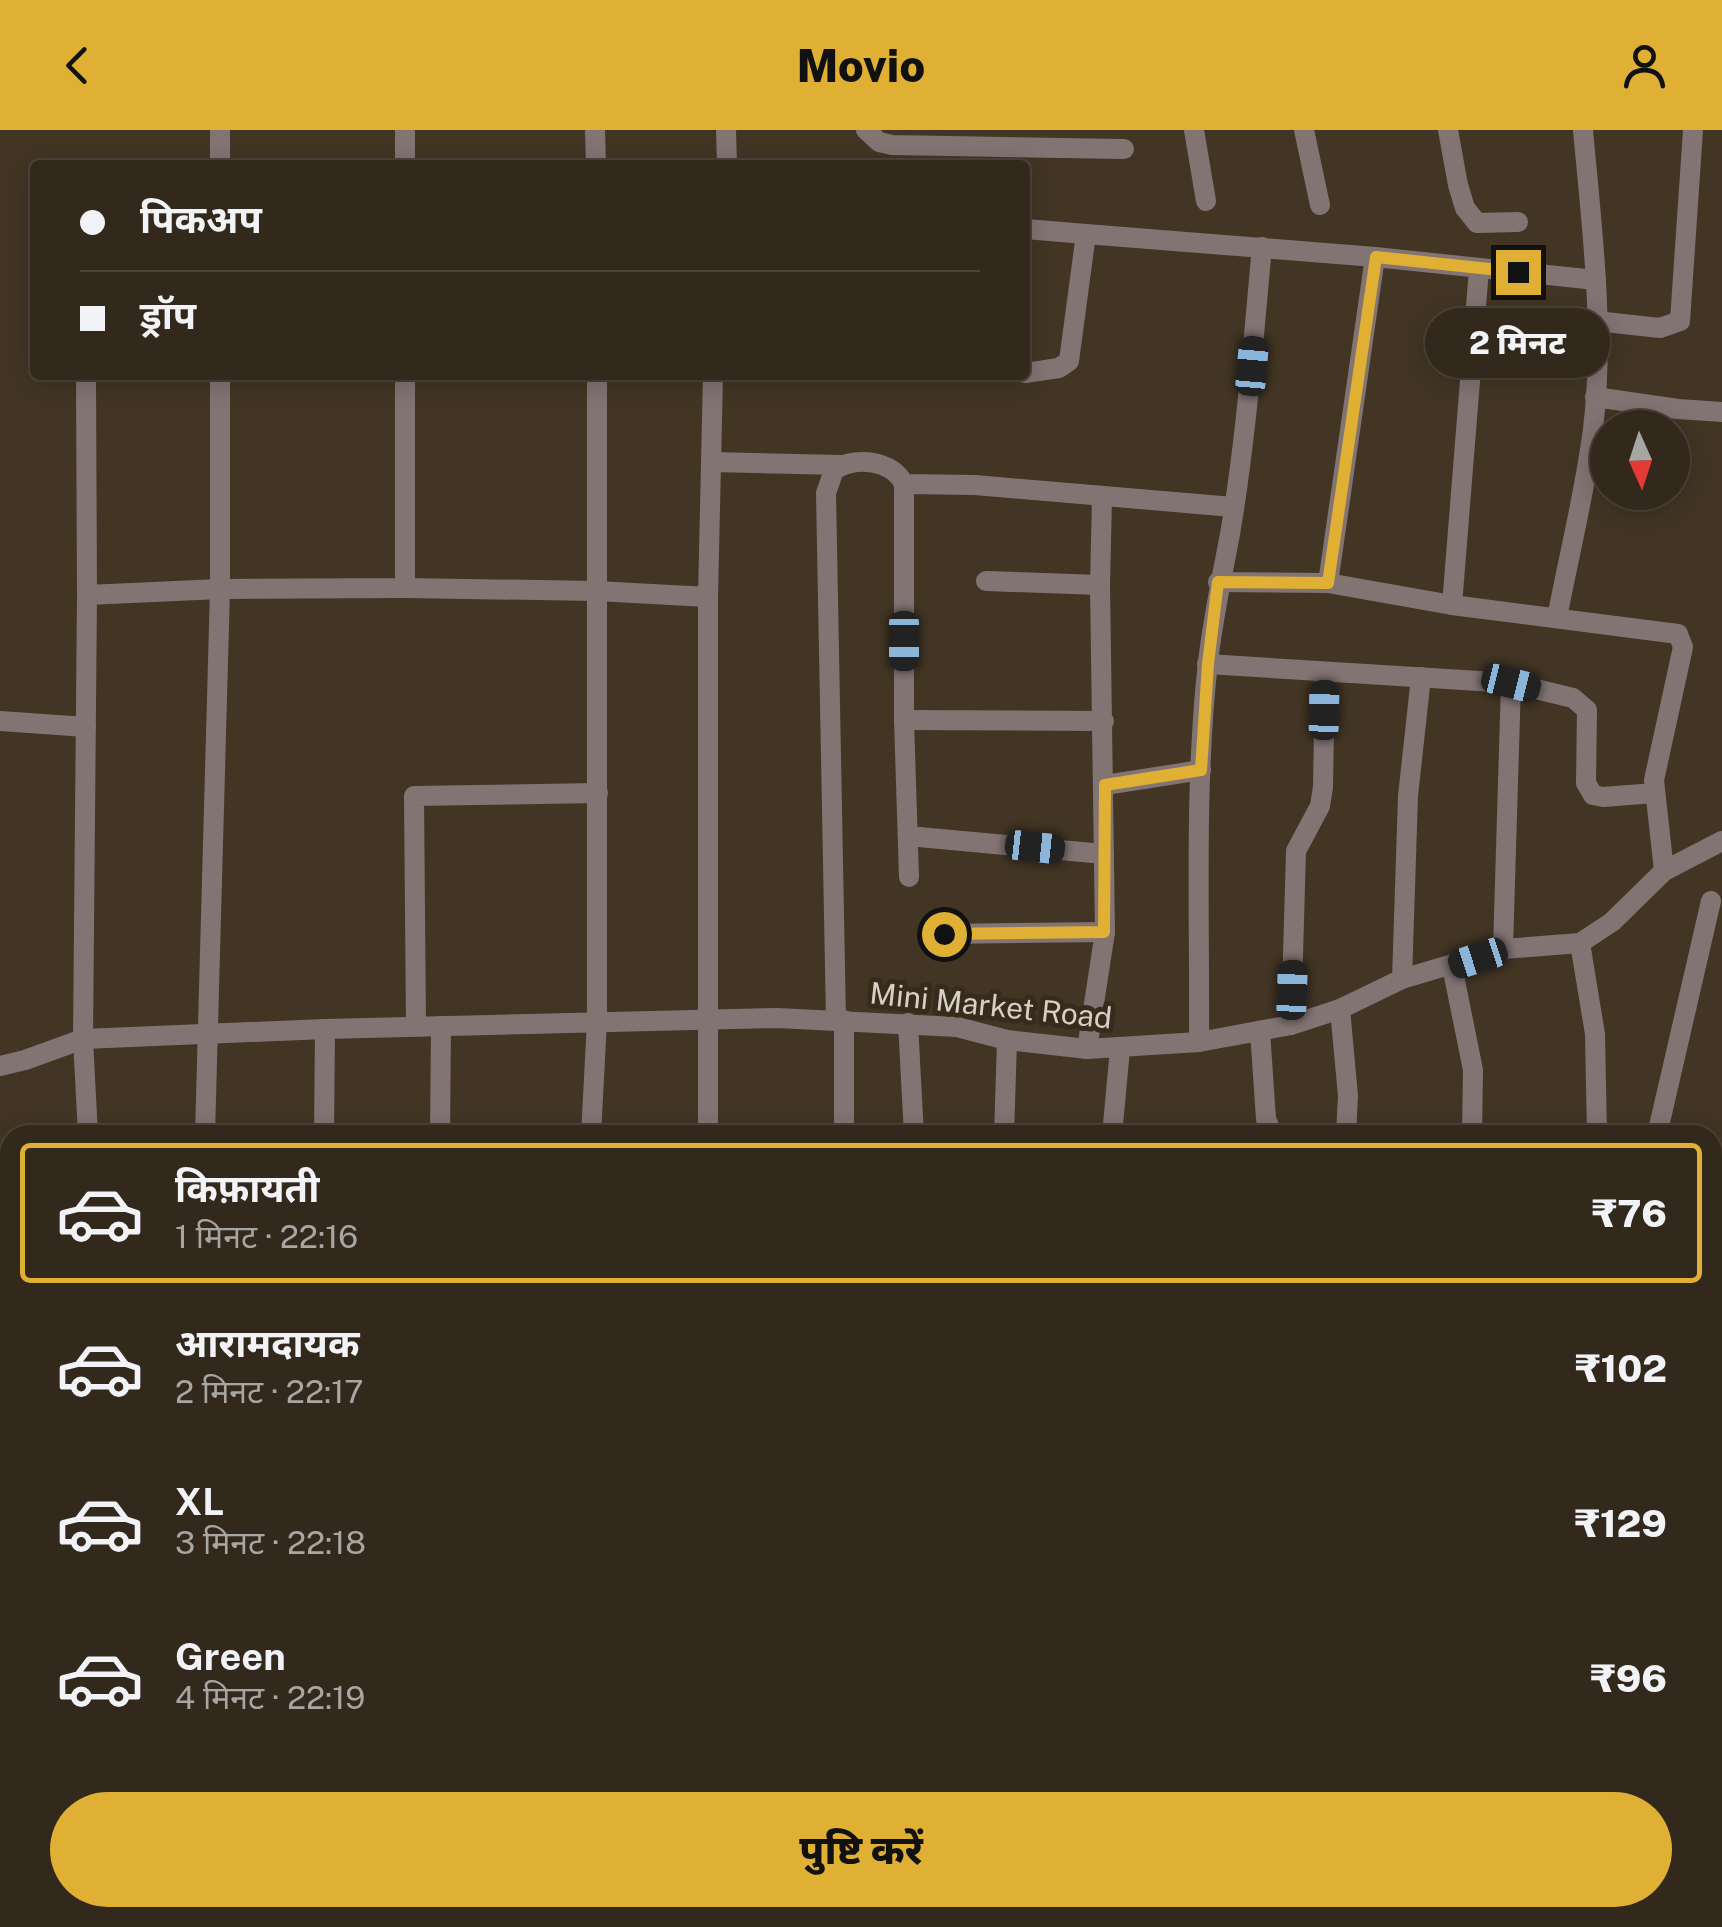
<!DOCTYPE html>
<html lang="hi">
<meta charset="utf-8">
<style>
:root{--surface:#32281b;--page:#3d3428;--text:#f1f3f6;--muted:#a8a6a3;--line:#4d443a;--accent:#dfb034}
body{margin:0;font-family:"Public Sans","Noto Sans Devanagari",sans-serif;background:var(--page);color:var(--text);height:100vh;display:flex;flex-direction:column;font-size:38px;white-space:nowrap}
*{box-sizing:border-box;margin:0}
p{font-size:32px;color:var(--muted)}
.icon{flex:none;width:55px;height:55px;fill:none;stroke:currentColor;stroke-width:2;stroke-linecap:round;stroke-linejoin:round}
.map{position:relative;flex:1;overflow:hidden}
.drawer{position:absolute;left:0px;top:995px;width:1722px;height:802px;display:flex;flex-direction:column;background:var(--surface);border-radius:30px 30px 0 0;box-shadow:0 5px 25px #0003,0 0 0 2px var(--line)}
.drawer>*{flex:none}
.guide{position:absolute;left:30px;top:30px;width:1000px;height:220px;border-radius:10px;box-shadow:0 5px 25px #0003,0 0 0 2px var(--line);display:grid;align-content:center;height:220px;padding:0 50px;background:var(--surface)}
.needle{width:65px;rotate:177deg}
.buttons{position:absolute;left:1590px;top:280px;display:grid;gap:20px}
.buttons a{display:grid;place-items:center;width:100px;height:100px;border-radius:50%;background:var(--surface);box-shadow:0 5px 25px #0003,0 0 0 2px var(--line);font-size:50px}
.end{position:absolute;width:45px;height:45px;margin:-22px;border:12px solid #dfb034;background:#111;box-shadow:0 0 0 5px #111}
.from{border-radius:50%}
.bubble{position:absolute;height:70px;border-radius:35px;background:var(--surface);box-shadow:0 5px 25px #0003,0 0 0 2px var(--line);font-size:32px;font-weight:800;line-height:70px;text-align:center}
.car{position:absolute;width:30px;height:60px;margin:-30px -15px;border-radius:12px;box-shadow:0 0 8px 2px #0007;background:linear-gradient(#222 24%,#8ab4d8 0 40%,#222 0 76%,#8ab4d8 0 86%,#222 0)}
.guide b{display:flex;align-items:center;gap:35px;height:95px;font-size:38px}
.guide b+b{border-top:2px solid var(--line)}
.guide i{width:25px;height:25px;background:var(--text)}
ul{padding:18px 0 0;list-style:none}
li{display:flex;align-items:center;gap:30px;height:140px;margin:0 20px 15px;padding:0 30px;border:5px solid transparent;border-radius:10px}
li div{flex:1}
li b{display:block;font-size:38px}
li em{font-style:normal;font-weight:800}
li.active{border-color:var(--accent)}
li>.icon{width:90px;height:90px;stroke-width:1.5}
.cta{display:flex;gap:20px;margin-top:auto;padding:20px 50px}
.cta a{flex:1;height:115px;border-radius:60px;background:var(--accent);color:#111;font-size:40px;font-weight:800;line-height:115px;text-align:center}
header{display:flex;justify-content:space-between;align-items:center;height:130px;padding:0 50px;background:var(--accent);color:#111;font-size:45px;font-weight:800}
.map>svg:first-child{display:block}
</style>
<header><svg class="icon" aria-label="back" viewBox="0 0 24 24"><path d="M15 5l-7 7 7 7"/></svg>Movio<svg class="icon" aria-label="person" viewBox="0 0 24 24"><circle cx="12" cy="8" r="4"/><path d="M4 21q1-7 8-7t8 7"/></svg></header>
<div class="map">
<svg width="1722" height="1797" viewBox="0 0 1722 1797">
<rect width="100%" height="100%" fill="#423524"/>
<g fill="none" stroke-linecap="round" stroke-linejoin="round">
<g stroke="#837474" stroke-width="20">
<path d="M 220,0 L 220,35"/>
<path d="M 595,0 L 596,35"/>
<path d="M 726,0 L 727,35"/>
<path d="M 866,0 L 879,12 L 892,15 L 1124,19"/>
<path d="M 1194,0 L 1206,71"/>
<path d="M 1304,0 L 1320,75"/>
<path d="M 1448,0 L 1458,55 L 1465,78 L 1477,93 L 1518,92"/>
<path d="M 405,35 L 405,0"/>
<path d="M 1025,99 L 1086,104 L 1069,231 L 1059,238 L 1025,243"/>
<path d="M 1086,104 L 1375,127 L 1596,150"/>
<path d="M 1596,191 L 1660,198 L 1680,191 L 1693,0"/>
<path d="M 86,245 L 87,465 L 220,459 L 405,458 L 405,245"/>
<path d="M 1595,267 L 1678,279 L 1722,282"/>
<path d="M 711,332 L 842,335"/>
<path d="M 904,354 L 904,590 L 909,747"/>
<path d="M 986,451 L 1100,455"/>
<path d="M 1218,452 L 1328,453 L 1452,475 L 1678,504 L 1683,517 L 1654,650 L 1664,741"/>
<path d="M 1328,453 L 1375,127"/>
<path d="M 405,458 L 596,461 L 708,467 L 713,245"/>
<path d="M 87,465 L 83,909 L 88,1005"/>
<path d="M 708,467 L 708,1005"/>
<path d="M 1452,475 L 1479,139"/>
<path d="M 1557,488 C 1569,425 1585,362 1593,299 C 1605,200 1592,99 1583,0"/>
<path d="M 1207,534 L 1511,553 L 1573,568 L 1587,580 L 1586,653 L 1593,665 L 1603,667 L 1655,663"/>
<path d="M 904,590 L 1104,591"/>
<path d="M 0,591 L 86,597"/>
<path d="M 1105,655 L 1201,640"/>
<path d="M 908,706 L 1104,724"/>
<path d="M 944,804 L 1105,802"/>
<path d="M 1580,813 L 1595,904 L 1597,1005"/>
<path d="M 1503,819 L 1511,553"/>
<path d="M 1452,836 L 1473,940 L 1472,1005"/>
<path d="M 1402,849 L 1408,666 L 1421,547"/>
<path d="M 1340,879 L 1348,966 L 1346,1005"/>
<path d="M 836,890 L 826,363 L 834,340 C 856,326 892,330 904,354 L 975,355 L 1233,377"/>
<path d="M 908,893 L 914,1005"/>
<path d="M 1291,895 L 1296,721 L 1320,676 L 1323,657 L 1325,542"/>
<path d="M 416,896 L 414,666 L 598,663"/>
<path d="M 1260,901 L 1266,989 L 1273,1005"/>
<path d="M 1199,912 C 1200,786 1194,657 1208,532 C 1213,488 1222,447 1230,404 C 1246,310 1253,213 1262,117"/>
<path d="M 1087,919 L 1105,802 L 1100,455 L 1102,368"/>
<path d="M 0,936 L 25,930 L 83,909 L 325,899 L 777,888 L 957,897 L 1007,910 L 1087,919 L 1199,912 L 1291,895 L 1340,879 L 1402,849 L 1503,819 L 1580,813 L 1612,792 L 1664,741 L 1722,711"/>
<path d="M 205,1005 L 220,459 L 220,245"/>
<path d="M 324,1005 L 325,899"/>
<path d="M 440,1005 L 441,896"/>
<path d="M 591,1005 L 597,891 L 597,245"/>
<path d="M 844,1005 L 844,890"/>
<path d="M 1004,1005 L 1007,910"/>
<path d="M 1112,1005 L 1120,919"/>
<path d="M 1657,1005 L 1711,771"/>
<path d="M 1712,1202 L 1722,1204"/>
<path d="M 1712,1303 L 1722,1246"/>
<path d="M 1712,1403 L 1722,1404"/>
<path d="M 1712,1598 L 1722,1602"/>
<path d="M 0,1649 L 10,1647"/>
<path d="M 0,1672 L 10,1671"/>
<path d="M 1712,1723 L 1722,1716"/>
<path d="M 836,1788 L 915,1797"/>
<path d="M 1559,1790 L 1586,1797"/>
<path d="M 141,1797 L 142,1788"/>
<path d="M 245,1797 L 245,1788"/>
<path d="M 354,1797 L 355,1788"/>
<path d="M 458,1797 L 459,1788"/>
<path d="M 569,1797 L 570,1788"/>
<path d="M 701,1797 L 702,1788"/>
<path d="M 979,1797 L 980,1788"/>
<path d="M 1080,1797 L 1081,1788"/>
<path d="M 1191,1797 L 1192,1788"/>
<path d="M 1295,1797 L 1296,1788"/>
<path d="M 1404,1797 L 1405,1788"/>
</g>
</g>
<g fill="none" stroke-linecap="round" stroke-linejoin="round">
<path stroke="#dfb034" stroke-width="12" d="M 944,804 L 1104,802 L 1105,655 L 1201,640 L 1208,534 L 1218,452 L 1328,453 L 1376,127 L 1518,142"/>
</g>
<g text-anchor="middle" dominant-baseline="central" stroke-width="10" stroke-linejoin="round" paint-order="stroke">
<g font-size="30" fill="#d8d0c6" stroke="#372b1b">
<text transform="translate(991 875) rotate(6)">Mini Market Road</text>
</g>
</g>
</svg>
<div class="buttons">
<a><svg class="needle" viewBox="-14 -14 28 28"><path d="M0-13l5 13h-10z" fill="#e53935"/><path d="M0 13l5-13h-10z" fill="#a8a6a3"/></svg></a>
</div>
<i class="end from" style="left:944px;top:804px"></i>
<i class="end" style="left:1518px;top:142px"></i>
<div class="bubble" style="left:1425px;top:178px;width:185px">2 मिनट</div>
<i class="car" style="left:1252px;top:236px;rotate:5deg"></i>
<i class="car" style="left:904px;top:511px;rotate:180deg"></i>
<i class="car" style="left:1511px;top:553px;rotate:104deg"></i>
<i class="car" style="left:1324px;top:580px;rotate:1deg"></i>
<i class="car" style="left:1035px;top:717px;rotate:96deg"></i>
<i class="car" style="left:1478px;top:828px;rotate:252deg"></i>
<i class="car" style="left:1292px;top:860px;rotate:2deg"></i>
<div class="guide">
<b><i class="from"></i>पिकअप</b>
<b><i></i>ड्रॉप</b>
</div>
<section class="drawer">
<ul>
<li class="active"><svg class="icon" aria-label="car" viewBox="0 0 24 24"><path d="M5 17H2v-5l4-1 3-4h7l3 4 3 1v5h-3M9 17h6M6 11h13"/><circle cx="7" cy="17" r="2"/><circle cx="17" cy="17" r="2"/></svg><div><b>किफ़ायती</b><p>1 मिनट · 22:16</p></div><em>₹76</em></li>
<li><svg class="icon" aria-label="car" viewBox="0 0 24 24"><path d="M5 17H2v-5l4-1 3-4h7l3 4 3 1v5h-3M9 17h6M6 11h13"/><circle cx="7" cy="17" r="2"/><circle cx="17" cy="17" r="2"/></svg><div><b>आरामदायक</b><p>2 मिनट · 22:17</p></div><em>₹102</em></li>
<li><svg class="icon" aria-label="car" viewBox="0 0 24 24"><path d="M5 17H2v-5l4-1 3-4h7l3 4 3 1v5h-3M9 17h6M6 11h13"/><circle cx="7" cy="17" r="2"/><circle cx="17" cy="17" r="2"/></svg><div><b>XL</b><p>3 मिनट · 22:18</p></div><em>₹129</em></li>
<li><svg class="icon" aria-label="car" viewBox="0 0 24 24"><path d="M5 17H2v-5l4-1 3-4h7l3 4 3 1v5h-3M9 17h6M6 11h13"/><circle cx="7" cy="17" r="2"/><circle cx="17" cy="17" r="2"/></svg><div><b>Green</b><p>4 मिनट · 22:19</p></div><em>₹96</em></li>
</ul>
<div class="cta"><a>पुष्टि करें</a></div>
</section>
</div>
